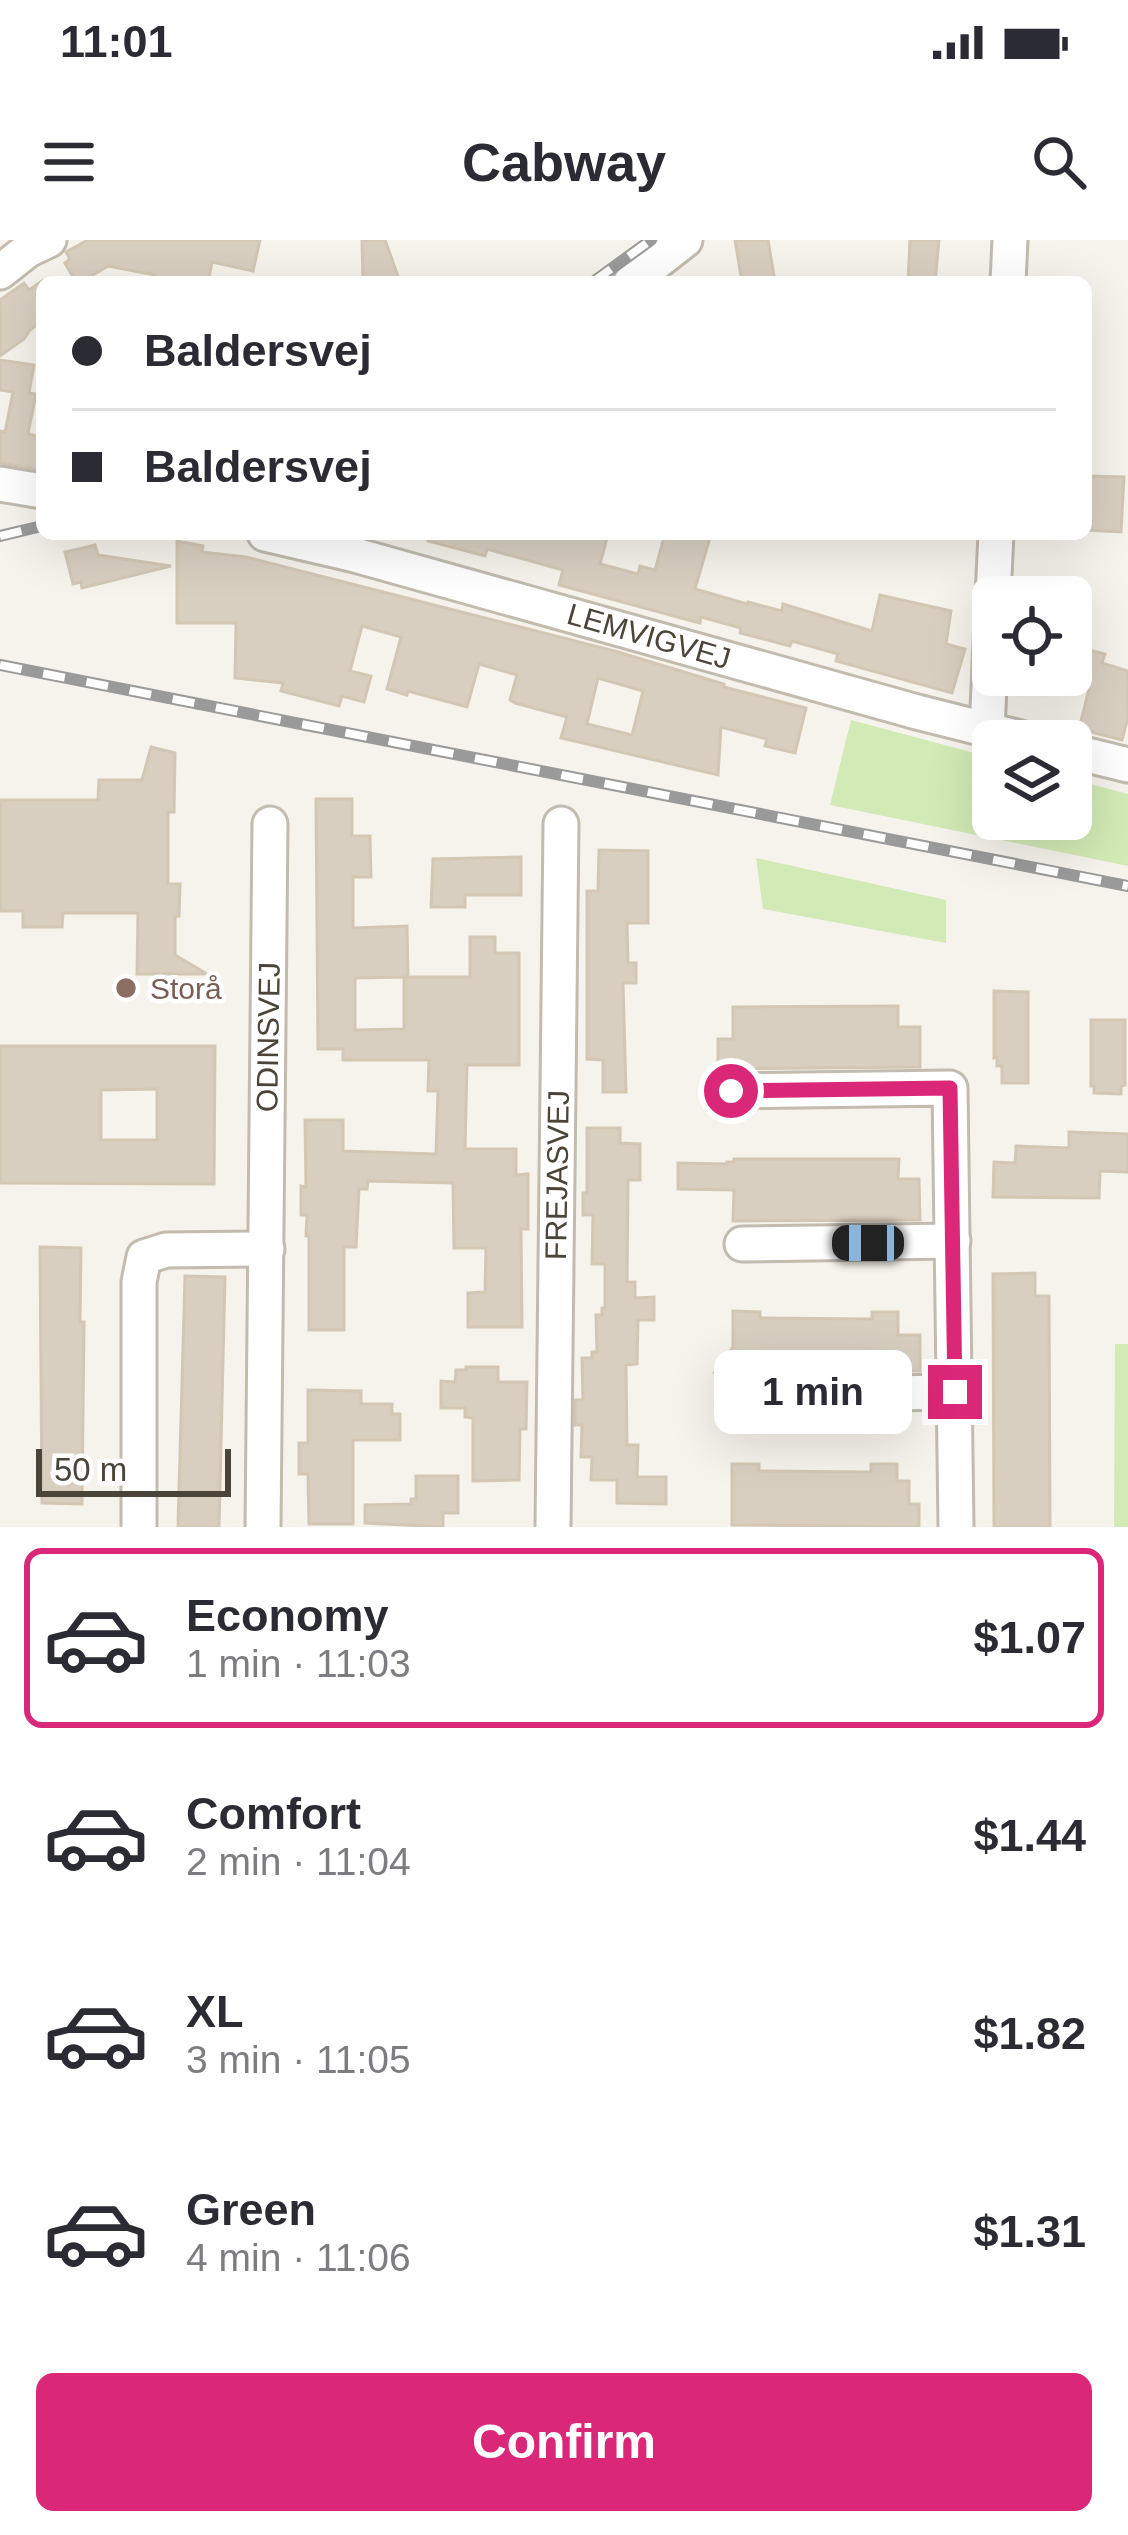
<!DOCTYPE html>
<meta charset="utf-8">
<style>
:root{--surface:#fff;--page:#f7f7f7;--text:#2b2b33;--muted:#7c7c81;--line:#e1e1e2;--accent:#db2777}
body{margin:0;font-family:Arial,sans-serif;background:var(--page);color:var(--text);height:100vh;display:flex;flex-direction:column;font-size:45px;white-space:nowrap}
*{box-sizing:border-box;margin:0}
p{font-size:39px;color:var(--muted)}
.icon{flex:none;width:66px;height:66px;fill:none;stroke:currentColor;stroke-width:2;stroke-linecap:round;stroke-linejoin:round}
.map{position:relative;height:1287px;overflow:hidden}
.sheet{display:flex;flex-direction:column;background:var(--surface);flex:1}
.sheet>*{flex:none}
.guide{position:absolute;left:36px;top:36px;width:1056px;height:264px;border-radius:18px;box-shadow:0 12px 48px #0002;display:grid;align-content:center;height:264px;padding:0 36px;background:var(--surface)}
.buttons{position:absolute;left:972px;top:336px;display:grid;gap:24px}
.buttons a{display:grid;place-items:center;width:120px;height:120px;border-radius:18px;background:var(--surface);box-shadow:0 12px 48px #0002;font-size:60px}
.scale{position:absolute;left:36px;bottom:30px;width:195px;box-sizing:border-box;padding-left:12px;border:6px solid #4b4439;border-top:0;font-size:33px;line-height:42px;white-space:nowrap;color:#4b4439;-webkit-text-stroke:9px #fff;paint-order:stroke}
.end{position:absolute;width:54px;height:54px;margin:-27px;border:15px solid #db2777;background:#fff;box-shadow:0 0 0 6px #fff}
.from{border-radius:50%}
.bubble{position:absolute;height:84px;border-radius:18px;background:var(--surface);box-shadow:0 12px 48px #0002;font-size:39px;font-weight:700;line-height:84px;text-align:center}
.car{position:absolute;width:36px;height:72px;margin:-36px -18px;border-radius:15px;box-shadow:0 0 9px 3px #0007;background:linear-gradient(#222 24%,#8ab4d8 0 40%,#222 0 76%,#8ab4d8 0 86%,#222 0)}
.guide b{display:flex;align-items:center;gap:42px;height:114px;font-size:45px}
.guide b+b{border-top:3px solid var(--line)}
.guide i{width:30px;height:30px;background:var(--text)}
ul{padding:21px 0 0;list-style:none}
li{display:flex;align-items:center;gap:36px;height:180px;margin:0 24px 18px;padding:0 12px;border:6px solid transparent;border-radius:18px}
li div{flex:1}
li b{display:block;font-size:45px}
li em{font-style:normal;font-weight:700}
li.on{border-color:var(--accent)}
li>.icon{width:108px;height:108px;stroke-width:1.5}
.primary-button{display:flex;gap:24px;margin-top:auto;padding:24px 36px}
.primary-button a{flex:1;height:138px;border-radius:18px;background:var(--accent);color:#fff;font-size:48px;font-weight:700;line-height:138px;text-align:center}
.status{display:flex;justify-content:space-between;align-items:center;height:84px;padding:0 60px;background:var(--surface);direction:ltr}
.status svg{height:33px;fill:currentColor}
header{display:flex;justify-content:space-between;align-items:center;height:156px;padding:0 36px;background:var(--surface);font-size:54px;font-weight:700}
.map>svg:first-child{display:block}
</style>
<div class="status"><b>11:01</b><svg viewBox="0 0 49 12"><path d="M0 12V9h3v3zM5 12V6h3v6zM10 12V3h3v9zM15 12V0h3v12zM26 1h20v11H26zM47 4h2v5h-2z"/></svg></div>
<header><svg class="icon" aria-label="menu" viewBox="0 0 24 24"><path d="M4 6h16M4 12h16M4 18h16"/></svg>Cabway<svg class="icon" aria-label="search" viewBox="0 0 24 24"><circle cx="10" cy="10" r="6"/><path d="M15 15l6 6"/></svg></header>
<div class="map">
<svg width="1128" height="1287" viewBox="0 0 1128 1287">
<rect width="100%" height="100%" fill="#f6f3ec"/>
<g fill="#d2eab5">
<path d="M 851,480 L 993,518 L 993,579 L 1071,579 L 1071,539 L 1128,554 L 1128,626 L 830,565 Z"/>
<path d="M 756,618 L 946,660 L 946,703 L 763,669 Z"/>
<path d="M 1115,1104 L 1128,1104 L 1128,1287 L 1114,1287 Z"/>
</g>
<g fill="#d8cfc1" stroke="#d3c7b4" stroke-width="3" fill-rule="evenodd">
<path d="M 88,0 L 260,0 L 253,31 L 212,22 L 208,42 L 153,42 L 155,35 L 108,26 L 81,42 L 76,42 L 65,23 L 70,19 L 66,12 Z"/>
<path d="M 362,0 L 385,0 L 400,42 L 363,42 Z"/>
<path d="M 735,0 L 768,0 L 775,42 L 742,42 Z"/>
<path d="M 910,0 L 939,0 L 935,42 L 908,42 Z"/>
<path d="M 42,41 L 42,81 L 30,90 L 24,99 L 0,116 L 0,60 L 24,43 L 29,50 Z"/>
<path d="M 0,120 L 34,125 L 29,153 L 36,154 L 28,194 L 42,197 L 42,230 L 0,223 L 0,191 L 5,192 L 13,152 L 0,150 Z"/>
<path d="M 1087,236 L 1124,237 L 1121,292 L 1086,290 Z"/>
<path d="M 429,294 L 608,294 L 600,324 L 638,334 L 640,326 L 655,330 L 665,294 L 711,294 L 695,349 L 747,364 L 748,362 L 782,371 L 783,364 L 872,391 L 880,355 L 951,371 L 946,404 L 965,409 L 952,453 L 836,421 L 838,414 L 792,401 L 790,406 L 740,393 L 741,388 L 701,377 L 700,383 L 559,345 L 563,330 L 487,309 L 485,316 L 428,301 Z"/>
<path d="M 177,301 L 203,306 L 202,312 L 246,317 L 618,412 L 724,444 L 724,447 L 806,468 L 795,513 L 765,506 L 767,499 L 721,487 L 718,535 L 561,498 L 567,477 L 515,463 L 510,460 L 517,435 L 479,424 L 467,467 L 408,451 L 407,455 L 387,449 L 401,397 L 362,386 L 350,431 L 371,436 L 364,462 L 342,456 L 339,466 L 281,451 L 283,443 L 235,438 L 236,383 L 177,383 ZM 598,438 L 643,451 L 632,495 L 587,484 Z"/>
<path d="M 95,305 L 98,315 L 171,326 L 82,348 L 81,342 L 73,344 L 65,312 Z"/>
<path d="M 1081,408 L 1105,414 L 1102,423 L 1128,431 L 1128,477 L 1122,500 L 1079,489 L 1089,449 L 1071,443 Z"/>
<path d="M 151,507 L 175,513 L 174,572 L 168,572 L 168,644 L 180,644 L 179,676 L 175,677 L 175,715 L 207,734 L 137,734 L 138,673 L 63,673 L 62,687 L 23,687 L 23,671 L 0,671 L 0,560 L 98,560 L 99,540 L 142,540 Z"/>
<path d="M 316,559 L 352,559 L 352,596 L 370,596 L 371,637 L 353,637 L 353,688 L 407,686 L 408,737 L 355,738 L 355,790 L 404,789 L 404,737 L 470,737 L 470,697 L 495,697 L 495,713 L 519,713 L 519,825 L 467,825 L 465,909 L 516,909 L 516,935 L 528,934 L 528,989 L 521,989 L 522,1087 L 468,1087 L 468,1053 L 485,1052 L 486,1008 L 454,1008 L 453,943 L 368,941 L 367,949 L 359,949 L 356,1007 L 344,1007 L 344,1090 L 309,1090 L 309,996 L 306,996 L 307,975 L 301,975 L 301,946 L 306,947 L 305,880 L 343,880 L 343,911 L 436,914 L 438,851 L 428,851 L 429,820 L 343,820 L 343,809 L 318,809 Z"/>
<path d="M 599,610 L 648,611 L 648,683 L 627,683 L 628,723 L 636,723 L 636,743 L 623,743 L 626,852 L 603,852 L 603,820 L 587,819 L 587,651 L 598,651 Z"/>
<path d="M 521,617 L 521,655 L 465,655 L 465,667 L 431,667 L 433,619 Z"/>
<path d="M 994,751 L 1028,752 L 1028,843 L 1002,843 L 1002,826 L 997,826 L 997,817 L 994,818 Z"/>
<path d="M 898,766 L 898,787 L 920,787 L 920,827 L 718,829 L 718,799 L 733,799 L 733,767 Z"/>
<path d="M 1091,780 L 1125,780 L 1125,845 L 1121,846 L 1121,854 L 1094,853 L 1094,846 L 1091,846 Z"/>
<path d="M 0,806 L 215,806 L 214,944 L 0,943 ZM 157,849 L 157,900 L 101,900 L 101,850 Z"/>
<path d="M 587,888 L 620,888 L 620,903 L 640,904 L 640,940 L 628,940 L 627,1042 L 635,1042 L 635,1058 L 654,1057 L 654,1080 L 638,1080 L 637,1124 L 626,1125 L 627,1205 L 638,1205 L 637,1237 L 666,1237 L 666,1264 L 617,1263 L 617,1240 L 591,1240 L 592,1217 L 581,1217 L 582,1185 L 575,1185 L 575,1160 L 583,1160 L 582,1118 L 592,1118 L 592,1112 L 597,1112 L 596,1075 L 602,1075 L 602,1068 L 605,1068 L 605,1024 L 592,1024 L 593,975 L 583,975 L 583,953 L 587,953 Z"/>
<path d="M 1069,892 L 1128,894 L 1128,932 L 1100,931 L 1099,958 L 993,957 L 994,922 L 1015,923 L 1016,906 L 1069,908 Z"/>
<path d="M 734,919 L 899,919 L 898,939 L 919,939 L 920,980 L 733,981 L 734,950 L 678,949 L 678,923 L 727,924 L 727,922 L 734,922 Z"/>
<path d="M 40,1007 L 81,1008 L 80,1082 L 84,1082 L 82,1264 L 42,1263 Z"/>
<path d="M 1035,1033 L 1035,1056 L 1049,1056 L 1050,1287 L 994,1287 L 993,1034 Z"/>
<path d="M 185,1036 L 225,1037 L 219,1287 L 178,1287 Z"/>
<path d="M 733,1071 L 760,1072 L 760,1078 L 872,1079 L 872,1072 L 898,1072 L 898,1095 L 920,1095 L 920,1131 L 715,1132 L 733,1107 Z"/>
<path d="M 466,1127 L 498,1127 L 498,1142 L 527,1142 L 526,1189 L 520,1189 L 519,1240 L 473,1241 L 473,1178 L 465,1177 L 465,1168 L 441,1168 L 441,1141 L 455,1142 L 456,1130 L 466,1130 Z"/>
<path d="M 308,1150 L 361,1151 L 361,1164 L 392,1164 L 392,1174 L 400,1174 L 400,1200 L 353,1200 L 353,1284 L 309,1284 L 308,1234 L 299,1234 L 299,1203 L 308,1203 Z"/>
<path d="M 732,1224 L 759,1224 L 759,1231 L 871,1232 L 871,1224 L 897,1224 L 897,1241 L 909,1241 L 909,1264 L 919,1264 L 919,1287 L 732,1285 Z"/>
<path d="M 416,1236 L 458,1236 L 458,1273 L 443,1273 L 443,1287 L 365,1283 L 365,1265 L 411,1264 L 411,1259 L 416,1259 Z"/>
</g>
<g fill="none" stroke-linecap="round" stroke-linejoin="round">
<defs>
<g id="minor">
<path d="M 0,32 L 28,10 L 49,0"/>
<path d="M 631,42 L 685,0"/>
<path d="M 1008,42 L 1010,0"/>
<path d="M 0,244 L 42,251"/>
<path d="M 265,294 L 355,315 L 917,472 L 1032,501"/>
<path d="M 993,357 L 996,294"/>
<path d="M 987,490 L 993,360"/>
<path d="M 1071,511 L 1128,525"/>
<path d="M 731,851 L 950,848 L 956,1287"/>
<path d="M 742,1004 L 953,1001"/>
<path d="M 740,1155 L 955,1152"/>
<path d="M 139,1287 L 139,1042 L 144,1017 L 166,1010 L 267,1009"/>
<path d="M 263,1287 L 270,584"/>
<path d="M 553,1287 L 561,584"/>
</g>
</defs>
<use href="#minor" stroke="#c2bbae" stroke-width="39"/>
<use href="#minor" stroke="#fff" stroke-width="33"/>
<defs>
<g id="rail">
<path d="M 593,42 L 651,0"/>
<path d="M 0,296 L 42,286"/>
<path d="M 0,425 L 1128,646"/>
</g>
</defs>
<use href="#rail" stroke="#9a9a9a" stroke-width="12"/>
<use href="#rail" stroke="#fff" stroke-width="8" stroke-dasharray="22" stroke-linecap="butt"/>
</g>
<g fill="none" stroke-linecap="round" stroke-linejoin="round">
<path stroke="#db2777" stroke-width="15" d="M 731,851 L 950,848 L 955,1152"/>
</g>
<circle fill="#8d6e63" stroke="#fff" stroke-width="4.5" cx="126" cy="748" r="12"/>
<g text-anchor="middle" dominant-baseline="central" stroke-width="9" stroke-linejoin="round" paint-order="stroke">
<g font-size="30" fill="#4b4439" stroke="#fff">
<text transform="translate(649 396) rotate(16)">LEMVIGVEJ</text>
<text transform="translate(268 797) rotate(-89)">ODINSVEJ</text>
<text transform="translate(557 935) rotate(-89)">FREJASVEJ</text>
</g>
<g font-size="30" fill="#785e54" stroke="#fff" text-anchor="start">
<text x="150" y="748">Storå</text>
</g>
</g>
</svg>
<div class="buttons">
<a><svg class="icon" aria-label="locate" viewBox="0 0 24 24"><circle cx="12" cy="12" r="6"/><path d="M12 2v4M12 18v4M2 12h4M18 12h4"/></svg></a>
<a><svg class="icon" aria-label="layers" viewBox="0 0 24 24"><path d="M12 4l9 5-9 5-9-5zM3 14l9 5 9-5"/></svg></a>
</div>
<div class="scale">50 m</div>
<i class="end from" style="left:731px;top:851px"></i>
<i class="end" style="left:955px;top:1152px"></i>
<div class="bubble" style="left:714px;top:1110px;width:198px">1 min</div>
<i class="car" style="left:868px;top:1003px;rotate:270deg"></i>
<div class="guide">
<b><i class="from"></i>Baldersvej</b>
<b><i></i>Baldersvej</b>
</div>
</div>
<section class="sheet">
<ul>
<li class="on"><svg class="icon" aria-label="car" viewBox="0 0 24 24"><path d="M5 17H2v-5l4-1 3-4h7l3 4 3 1v5h-3M9 17h6M6 11h13"/><circle cx="7" cy="17" r="2"/><circle cx="17" cy="17" r="2"/></svg><div><b>Economy</b><p>1 min · 11:03</p></div><em>$1.07</em></li>
<li><svg class="icon" aria-label="car" viewBox="0 0 24 24"><path d="M5 17H2v-5l4-1 3-4h7l3 4 3 1v5h-3M9 17h6M6 11h13"/><circle cx="7" cy="17" r="2"/><circle cx="17" cy="17" r="2"/></svg><div><b>Comfort</b><p>2 min · 11:04</p></div><em>$1.44</em></li>
<li><svg class="icon" aria-label="car" viewBox="0 0 24 24"><path d="M5 17H2v-5l4-1 3-4h7l3 4 3 1v5h-3M9 17h6M6 11h13"/><circle cx="7" cy="17" r="2"/><circle cx="17" cy="17" r="2"/></svg><div><b>XL</b><p>3 min · 11:05</p></div><em>$1.82</em></li>
<li><svg class="icon" aria-label="car" viewBox="0 0 24 24"><path d="M5 17H2v-5l4-1 3-4h7l3 4 3 1v5h-3M9 17h6M6 11h13"/><circle cx="7" cy="17" r="2"/><circle cx="17" cy="17" r="2"/></svg><div><b>Green</b><p>4 min · 11:06</p></div><em>$1.31</em></li>
</ul>
<div class="primary-button"><a>Confirm</a></div>
</section>
